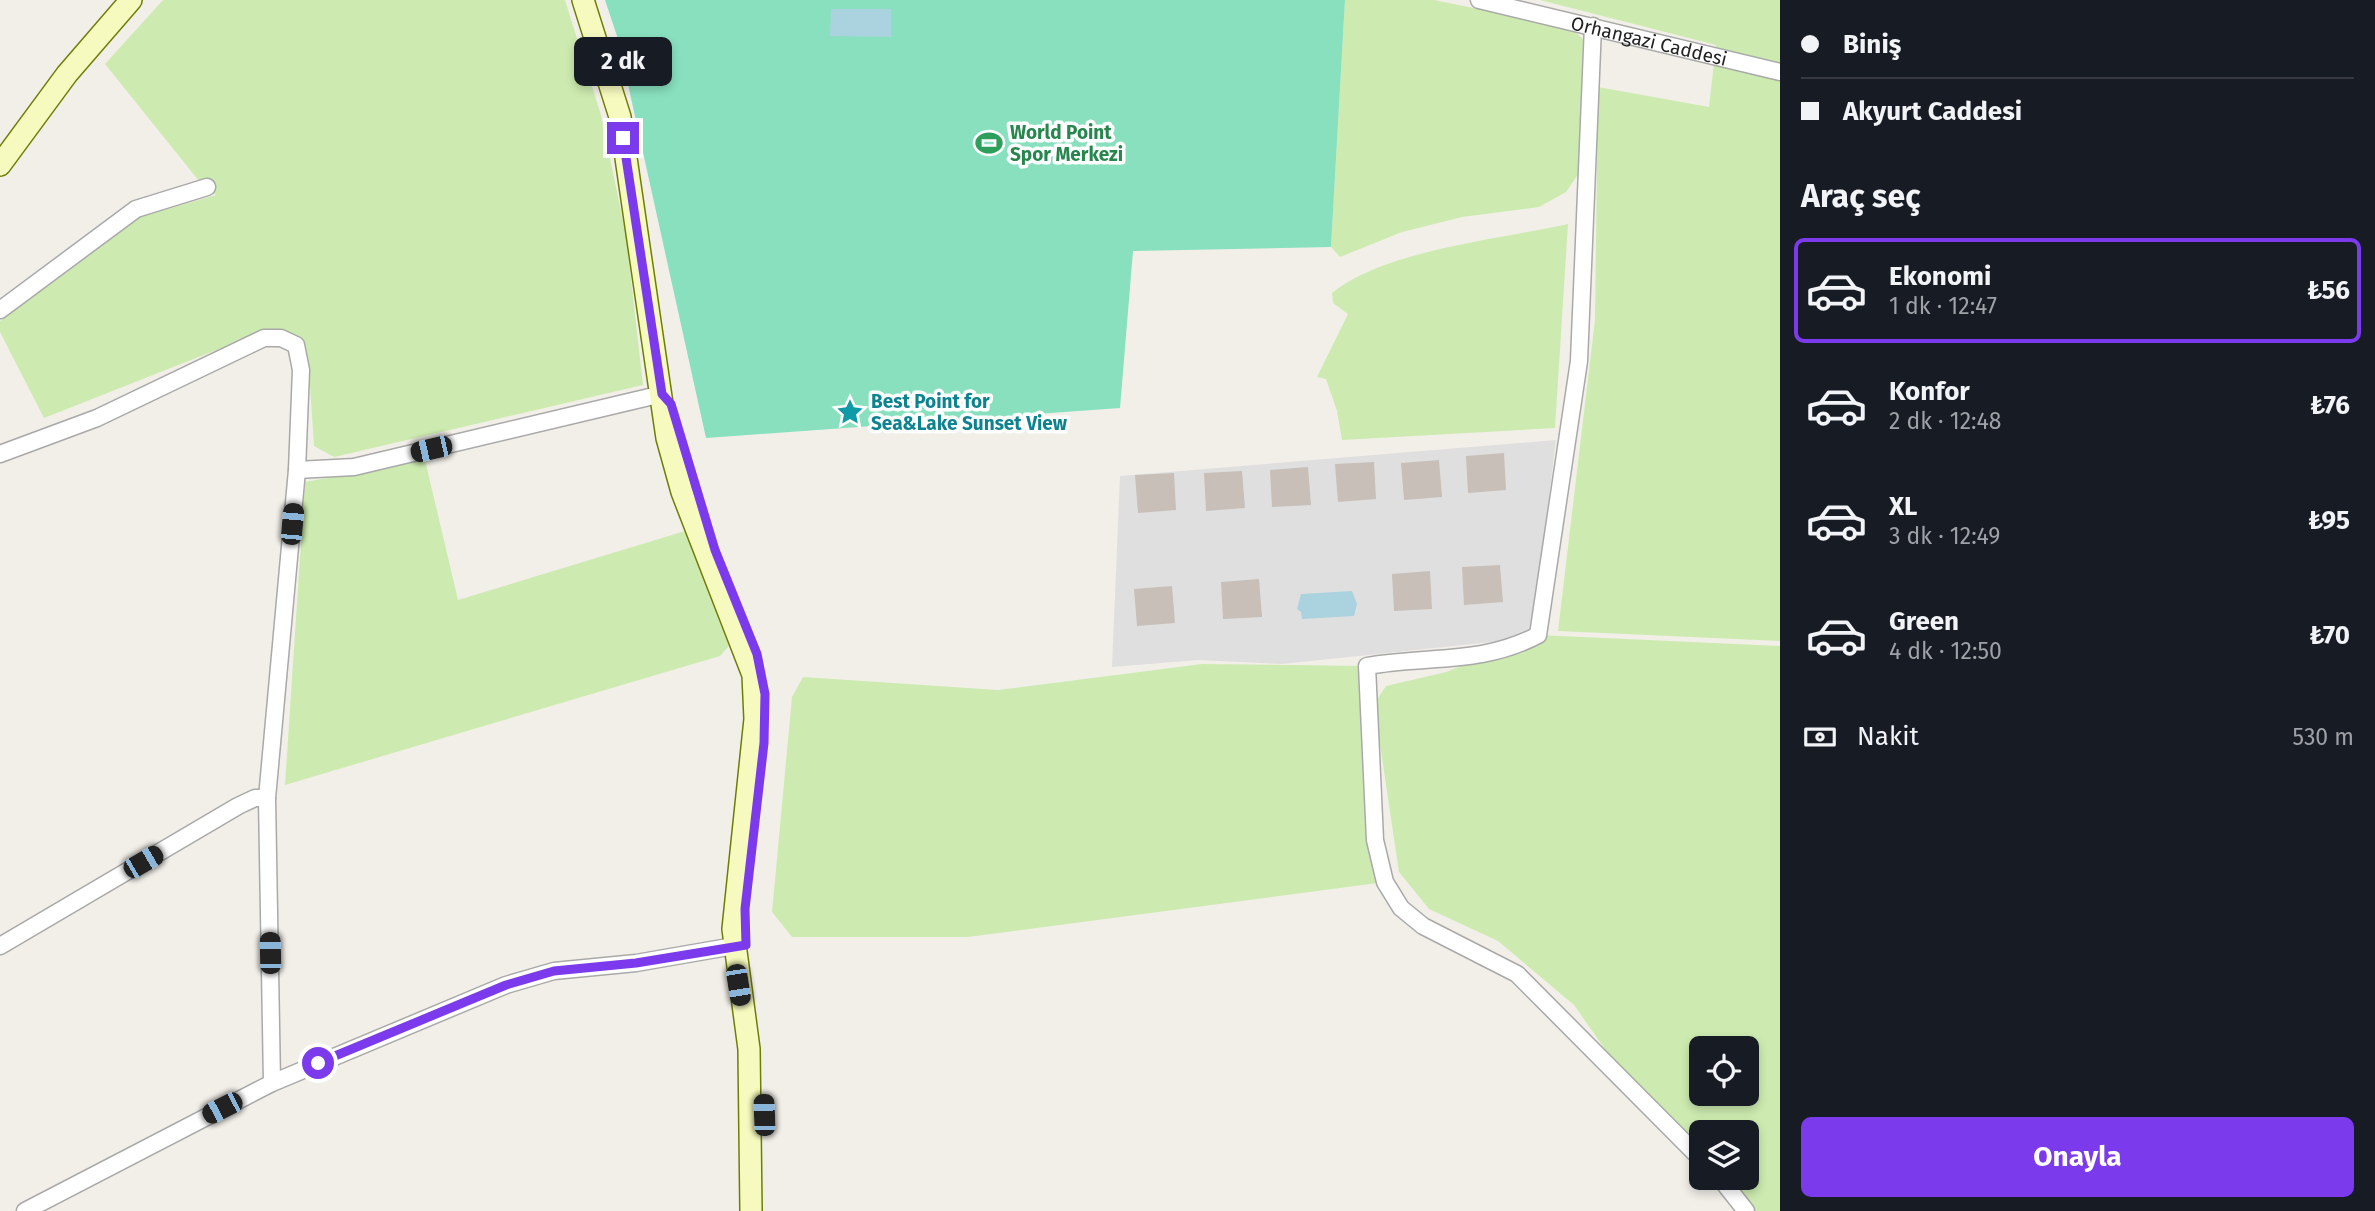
<!DOCTYPE html>
<html lang="tr">
<meta charset="utf-8">
<style>
:root{--surface:#171b24;--page:#242831;--text:#f1f3f6;--muted:#9ea1a6;--line:#363941;--accent:#7c3aed}
body{margin:0;font-family:"Fira Sans",sans-serif;background:var(--page);color:var(--text);height:100vh;display:flex;flex-direction:column;font-size:26px;white-space:nowrap}
*{box-sizing:border-box;margin:0}
p{font-size:23px;color:var(--muted)}
.icon{flex:none;width:38px;height:38px;fill:none;stroke:currentColor;stroke-width:2;stroke-linecap:round;stroke-linejoin:round}
.map{position:relative;flex:1;overflow:hidden}
.panel{display:flex;flex-direction:column;background:var(--surface);width:595px}
.panel>*{flex:none}
.banner{display:grid;align-content:center;height:154px;padding:0 21px;background:var(--surface)}
.tools{position:absolute;left:1689px;top:1036px;display:grid;gap:14px}
.tools a{display:grid;place-items:center;width:70px;height:70px;border-radius:10px;background:var(--surface);box-shadow:0 4px 10px #0003;font-size:35px}
.end{position:absolute;width:32px;height:32px;margin:-16px;border:9px solid #7c3aed;background:#fff;box-shadow:0 0 0 4px #fff}
.from{border-radius:50%}
.bubble{position:absolute;height:49px;border-radius:10px;background:var(--surface);box-shadow:0 4px 10px #0003;font-size:23px;font-weight:700;line-height:49px;text-align:center}
.car{position:absolute;width:21px;height:42px;margin:-21px -10px;border-radius:9px;box-shadow:0 0 5px 2px #0007;background:linear-gradient(#222 24%,#8ab4d8 0 40%,#222 0 76%,#8ab4d8 0 86%,#222 0)}
.banner b{display:flex;align-items:center;gap:24px;height:66px;font-size:26px}
.banner b+b{border-top:2px solid var(--line)}
.banner i{width:18px;height:18px;background:var(--text)}
ul{padding:0;list-style:none}
li{display:flex;align-items:center;gap:21px;height:105px;margin:0 14px 10px;padding:0 7px;border:4px solid transparent;border-radius:10px}
li div{flex:1}
li b{display:block;font-size:26px}
li em{font-style:normal;font-weight:700}
li.on{border-color:var(--accent)}
li>.icon{width:63px;height:63px;stroke-width:1.5}
h2{padding:0 21px;font-size:32px;line-height:84px}
.pay{display:flex;align-items:center;gap:18px;height:77px;padding:0 21px;font-size:26px}
.pay p{margin-inline-start:auto}
.action{display:flex;gap:14px;margin-top:auto;padding:14px 21px}
.action a{flex:1;height:80px;border-radius:10px;background:var(--accent);color:#fff;font-size:28px;font-weight:700;line-height:80px;text-align:center}
main{display:flex;flex:1;min-height:0}
.map>svg:first-child{display:block}
</style>
<main>
<div class="map">
<svg width="1780" height="1211" viewBox="0 0 1780 1211">
<rect width="100%" height="100%" fill="#f2efe9"/>
<path fill="#e0dfdf" d="M 1556,440 L 1541,562 L 1529,628 L 1502,641 L 1282,664 L 1198,660 L 1112,667 L 1120,476 Z"/>
<g fill="#cdebb0" fill-rule="evenodd">
<path d="M 163,0 L 565,0 L 601,115 L 626,235 L 643,385 L 334,457 L 314,446 L 308,356 C 292,316 252,331 224,347 L 44,418 L 0,332 L 0,321 L 140,217 L 216,195 L 199,181 L 105,64 Z"/>
<path d="M 1345,0 L 1434,0 L 1571,28 L 1584,40 L 1581,170 L 1566,192 L 1539,207 L 1462,217 L 1402,232 L 1340,257 L 1331,247 Z"/>
<path d="M 1540,0 L 1780,0 L 1780,641 L 1558,631 L 1595,320 L 1598,87 L 1709,107 L 1716,45 Z"/>
<path d="M 1568,224 L 1555,428 L 1342,440 L 1337,411 L 1326,379 L 1317,377 L 1348,314 L 1333,303 L 1332,293 C 1385,250 1500,239 1568,224 Z"/>
<path d="M 425,460 L 458,600 L 685,531 L 729,646 L 720,656 L 285,785 L 305,482 Z"/>
<path d="M 1538,635 L 1780,646 L 1780,1211 L 1752,1211 L 1724,1178 L 1746,1178 L 1746,1132 L 1701,1132 L 1701,1149 L 1637,1095 L 1574,1005 L 1498,941 L 1429,909 L 1399,872 L 1374,704 L 1386,686 L 1446,672 ZM 1701,1048 L 1746,1048 L 1746,1094 L 1701,1094 Z"/>
<path d="M 1202,664 L 1367,666 L 1385,882 L 968,937 L 792,937 L 772,912 L 792,697 L 803,677 L 998,690 Z"/>
</g>
<path fill="#88e0be" d="M 605,0 L 1345,0 L 1331,247 L 1133,251 L 1120,408 L 706,438 L 618,39 Z"/>
<g fill="#aad3df">
<path d="M 831,9 L 891,9 L 891,37 L 830,36 Z"/>
<path d="M 1352,591 L 1357,604 L 1354,616 L 1302,619 L 1301,612 L 1297,609 L 1301,594 Z"/>
</g>
<g fill="#c7bfb8">
<path d="M 1504,453 L 1506,490 L 1468,493 L 1466,456 Z"/>
<path d="M 1439,460 L 1442,497 L 1404,500 L 1401,463 Z"/>
<path d="M 1374,462 L 1376,499 L 1338,502 L 1335,464 Z"/>
<path d="M 1308,467 L 1311,505 L 1272,507 L 1270,470 Z"/>
<path d="M 1242,471 L 1245,508 L 1206,511 L 1204,473 Z"/>
<path d="M 1174,473 L 1176,510 L 1138,513 L 1135,475 Z"/>
<path d="M 1500,565 L 1503,602 L 1464,605 L 1462,567 Z"/>
<path d="M 1430,571 L 1432,609 L 1394,611 L 1392,574 Z"/>
<path d="M 1259,579 L 1262,617 L 1223,619 L 1221,582 Z"/>
<path d="M 1172,586 L 1175,623 L 1137,626 L 1134,589 Z"/>
</g>
<g fill="none" stroke-linecap="round" stroke-linejoin="round">
<defs>
<g id="street">
<path id="s1" d="M 1479,0 L 1780,72"/>
<path d="M 1593,26 L 1579,361 L 1538,635 C 1481,665 1429,655 1367,666 L 1375,840 L 1385,882 L 1401,908 L 1423,926 L 1517,974 L 1701,1159"/>
<path d="M 0,310 L 136,209 L 207,187"/>
<path d="M 0,454 L 97,418 L 264,338 L 281,338 L 296,345 L 301,370 L 297,470 L 267,798 L 272,1083"/>
<path d="M 297,470 L 354,467 L 662,394"/>
<path d="M 0,946 L 238,806 L 255,798 L 267,798"/>
<path d="M 1720,1178 L 1746,1211"/>
<path d="M 25,1211 L 272,1083 L 506,985 L 554,971 L 636,963 L 734,946"/>
</g>
<g id="secondary">
<path d="M 583,0 L 620,117 L 667,438 L 682,492 L 753,675 L 755,719 L 733,929 L 749,1049 L 751,1211"/>
<path d="M 0,165 L 67,74 L 131,0"/>
</g>
</defs>
<use href="#street" stroke="#a9a9a9" stroke-width="19"/>
<use href="#secondary" stroke="#707d05" stroke-width="24"/>
<use href="#street" stroke="#fff" stroke-width="16"/>
<use href="#secondary" stroke="#f7fabf" stroke-width="21"/>
</g>
<g fill="none" stroke-linecap="round" stroke-linejoin="round">
<path stroke="#7c3aed" stroke-width="9" d="M 318,1063 L 506,985 L 554,971 L 636,963 L 746,945 L 745,909 L 764,743 L 765,694 L 757,654 L 715,550 L 671,404 L 662,394 L 623,138"/>
</g>
<defs>
<symbol id="stadium-bare" viewBox="-9 -9 18 18"><path d="M0-5a6.5 5 0 1 0 0 10a6.5 5 0 1 0 0-10ZM-3.5-1.8h7v3.6h-7Z" fill="#2e9e5b" stroke="#fff" stroke-width="2.5" paint-order="stroke"/></symbol>
<symbol id="sight-bare" viewBox="-9 -9 18 18"><path d="M0-6L1.8-2.2L6-1.7L2.9 1.2L3.7 5.4L0 3.3L-3.7 5.4L-2.9 1.2L-6-1.7L-1.8-2.2Z" fill="#0f9aa8" stroke="#fff" stroke-width="2.5" paint-order="stroke"/></symbol>
</defs>
<g fill-rule="evenodd">
<use href="#stadium-bare" x="970" y="124" width="38" height="38"/>
<use href="#sight-bare" x="831" y="393" width="38" height="38"/>
</g>
<g text-anchor="middle" dominant-baseline="central" stroke-width="7" stroke-linejoin="round" paint-order="stroke">
<g font-size="19" fill="#222" stroke="#fff">
<text stroke="none"><textPath href="#s1" startOffset="175">Orhangazi Caddesi</textPath></text>
</g>
<g font-size="19" font-weight="bold" fill="#27864d" stroke="#fff" text-anchor="start">
<text x="1010" y="132">World Point<tspan x="1010" dy="22">Spor Merkezi</tspan></text>
</g>
<g font-size="19" font-weight="bold" fill="#0d838f" stroke="#fff" text-anchor="start">
<text x="871" y="401">Best Point for<tspan x="871" dy="22">Sea&amp;Lake Sunset View</tspan></text>
</g>
</g>
</svg>
<div class="tools">
<a><svg class="icon" aria-label="locate" viewBox="0 0 24 24"><circle cx="12" cy="12" r="6"/><path d="M12 2v4M12 18v4M2 12h4M18 12h4"/></svg></a>
<a><svg class="icon" aria-label="layers" viewBox="0 0 24 24"><path d="M12 4l9 5-9 5-9-5zM3 14l9 5 9-5"/></svg></a>
</div>
<i class="end from" style="left:318px;top:1063px"></i>
<i class="end" style="left:623px;top:138px"></i>
<div class="bubble" style="left:574px;top:37px;width:98px">2 dk</div>
<i class="car" style="left:431px;top:449px;rotate:257deg"></i>
<i class="car" style="left:292px;top:524px;rotate:5deg"></i>
<i class="car" style="left:143px;top:862px;rotate:60deg"></i>
<i class="car" style="left:270px;top:953px;rotate:359deg"></i>
<i class="car" style="left:738px;top:985px;rotate:171deg"></i>
<i class="car" style="left:222px;top:1108px;rotate:243deg"></i>
<i class="car" style="left:764px;top:1115px;rotate:358deg"></i>
</div>
<section class="panel">
<div class="banner">
<b><i class="from"></i>Biniş</b>
<b><i></i>Akyurt Caddesi</b>
</div>
<h2>Araç seç</h2>
<ul>
<li class="on"><svg class="icon" aria-label="car" viewBox="0 0 24 24"><path d="M5 17H2v-5l4-1 3-4h7l3 4 3 1v5h-3M9 17h6M6 11h13"/><circle cx="7" cy="17" r="2"/><circle cx="17" cy="17" r="2"/></svg><div><b>Ekonomi</b><p>1 dk · 12:47</p></div><em>₺56</em></li>
<li><svg class="icon" aria-label="car" viewBox="0 0 24 24"><path d="M5 17H2v-5l4-1 3-4h7l3 4 3 1v5h-3M9 17h6M6 11h13"/><circle cx="7" cy="17" r="2"/><circle cx="17" cy="17" r="2"/></svg><div><b>Konfor</b><p>2 dk · 12:48</p></div><em>₺76</em></li>
<li><svg class="icon" aria-label="car" viewBox="0 0 24 24"><path d="M5 17H2v-5l4-1 3-4h7l3 4 3 1v5h-3M9 17h6M6 11h13"/><circle cx="7" cy="17" r="2"/><circle cx="17" cy="17" r="2"/></svg><div><b>XL</b><p>3 dk · 12:49</p></div><em>₺95</em></li>
<li><svg class="icon" aria-label="car" viewBox="0 0 24 24"><path d="M5 17H2v-5l4-1 3-4h7l3 4 3 1v5h-3M9 17h6M6 11h13"/><circle cx="7" cy="17" r="2"/><circle cx="17" cy="17" r="2"/></svg><div><b>Green</b><p>4 dk · 12:50</p></div><em>₺70</em></li>
</ul>
<div class="pay"><svg class="icon" aria-label="cash" viewBox="0 0 24 24"><path d="M3 7h18v10H3z"/><circle cx="12" cy="12" r="2"/></svg>Nakit<p>530 m</p></div>
<div class="action"><a>Onayla</a></div>
</section>
</main>
